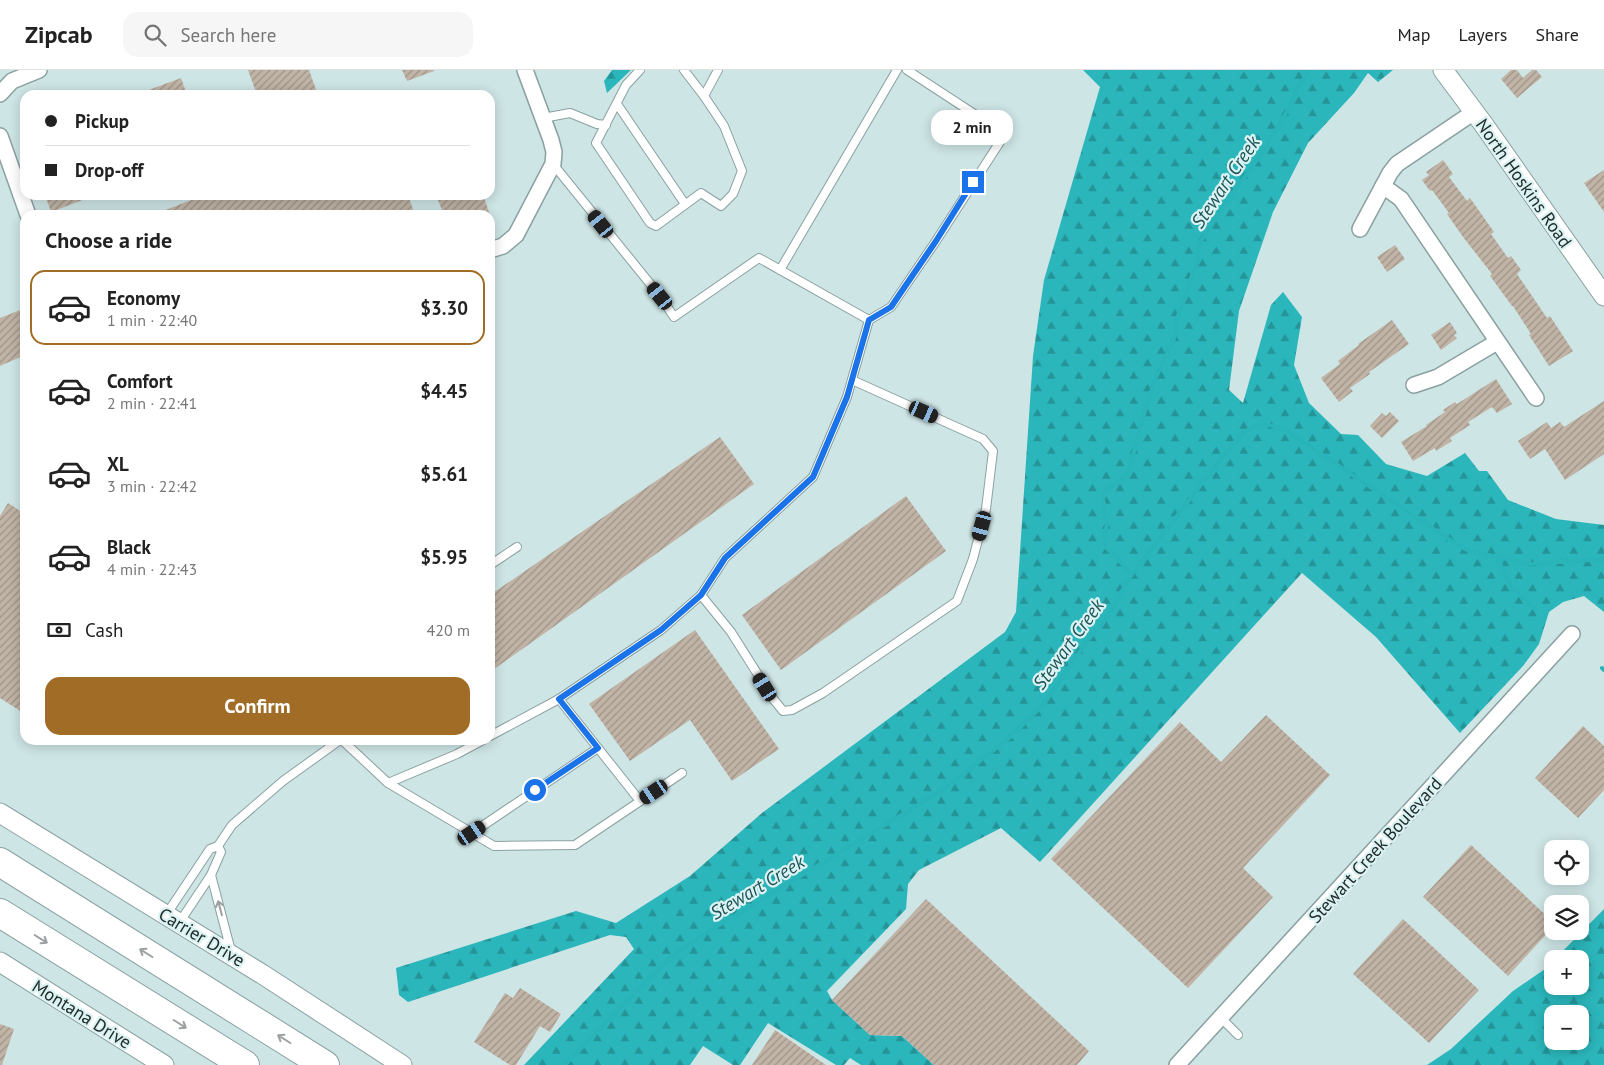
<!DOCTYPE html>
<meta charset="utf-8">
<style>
:root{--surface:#fff;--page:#f6f6f6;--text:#222;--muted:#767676;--line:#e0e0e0;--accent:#a16c25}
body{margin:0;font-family:"PT Sans",sans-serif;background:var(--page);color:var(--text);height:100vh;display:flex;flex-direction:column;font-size:19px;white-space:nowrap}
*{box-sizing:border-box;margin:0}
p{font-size:16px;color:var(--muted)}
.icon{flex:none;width:28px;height:28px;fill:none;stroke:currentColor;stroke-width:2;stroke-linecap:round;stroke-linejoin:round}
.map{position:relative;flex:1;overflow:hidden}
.panel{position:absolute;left:20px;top:140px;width:475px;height:535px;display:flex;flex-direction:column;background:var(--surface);border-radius:15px;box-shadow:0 2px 12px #0003}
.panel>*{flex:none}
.top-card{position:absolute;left:20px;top:20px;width:475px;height:110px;border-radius:15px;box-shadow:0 2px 12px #0003;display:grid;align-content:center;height:110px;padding:0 25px;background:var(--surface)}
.tools{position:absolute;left:1544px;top:770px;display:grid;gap:10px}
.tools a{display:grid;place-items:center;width:45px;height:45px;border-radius:10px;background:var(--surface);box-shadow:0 2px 12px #0003;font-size:25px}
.end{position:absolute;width:22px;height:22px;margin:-11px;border:6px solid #1a73e8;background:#fff;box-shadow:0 0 0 2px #fff}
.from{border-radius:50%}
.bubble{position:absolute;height:35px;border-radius:15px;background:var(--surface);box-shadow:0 2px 12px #0003;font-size:16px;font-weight:700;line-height:35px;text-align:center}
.car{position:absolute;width:15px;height:30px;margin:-15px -8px;border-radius:6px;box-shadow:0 0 4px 1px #0007;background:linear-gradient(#222 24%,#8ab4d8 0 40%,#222 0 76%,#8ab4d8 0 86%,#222 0)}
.top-card b{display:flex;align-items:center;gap:18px;height:48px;font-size:19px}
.top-card b+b{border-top:1px solid var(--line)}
.top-card i{width:12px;height:12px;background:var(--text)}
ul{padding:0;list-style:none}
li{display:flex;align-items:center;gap:15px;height:75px;margin:0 10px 8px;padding:0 15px;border:2px solid transparent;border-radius:15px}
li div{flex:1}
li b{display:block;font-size:19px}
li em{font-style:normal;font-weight:700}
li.on{border-color:var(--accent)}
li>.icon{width:45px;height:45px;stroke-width:1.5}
h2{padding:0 25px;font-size:22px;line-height:60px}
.pay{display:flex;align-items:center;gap:12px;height:55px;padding:0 25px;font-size:19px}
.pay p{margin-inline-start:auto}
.cta{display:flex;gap:10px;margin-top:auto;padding:10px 25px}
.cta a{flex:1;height:58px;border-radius:15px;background:var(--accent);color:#fff;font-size:20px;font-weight:700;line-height:58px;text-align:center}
header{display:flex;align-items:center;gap:30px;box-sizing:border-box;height:70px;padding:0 25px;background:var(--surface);border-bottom:1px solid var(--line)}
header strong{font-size:24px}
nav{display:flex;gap:28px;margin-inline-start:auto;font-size:18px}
.search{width:350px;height:45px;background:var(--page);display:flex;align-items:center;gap:12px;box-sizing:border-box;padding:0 18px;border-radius:15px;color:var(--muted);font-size:19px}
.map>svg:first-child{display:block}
</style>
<header>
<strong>Zipcab</strong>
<div class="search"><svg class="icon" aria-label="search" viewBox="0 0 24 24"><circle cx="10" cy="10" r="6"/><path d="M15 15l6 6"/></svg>Search here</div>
<nav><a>Map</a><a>Layers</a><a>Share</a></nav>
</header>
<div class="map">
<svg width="1604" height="995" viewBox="0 0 1604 995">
<defs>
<pattern id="forest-firs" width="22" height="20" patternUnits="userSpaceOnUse" patternTransform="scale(1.25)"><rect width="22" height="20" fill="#2bb6bb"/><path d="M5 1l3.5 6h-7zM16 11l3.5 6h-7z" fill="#249498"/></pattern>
<pattern id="building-hatch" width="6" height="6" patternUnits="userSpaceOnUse" patternTransform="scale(1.25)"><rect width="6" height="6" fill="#c1b4a6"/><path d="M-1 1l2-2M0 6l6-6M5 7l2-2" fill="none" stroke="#9c9387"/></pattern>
</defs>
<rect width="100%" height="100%" fill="#cee5e5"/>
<g fill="url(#forest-firs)" fill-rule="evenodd">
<path d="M 612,0 L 631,0 L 607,23 L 604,11 Z"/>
<path d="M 1083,0 L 1393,0 L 1378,12 L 1368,3 L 1354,23 L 1308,73 L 1273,142 L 1239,241 L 1229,320 L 1243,333 L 1271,235 L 1283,222 L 1302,247 L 1294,295 L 1309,333 L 1341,364 L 1358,365 L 1386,394 L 1427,406 L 1465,383 L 1479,401 L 1487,401 L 1508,430 L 1556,449 L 1604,455 L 1604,542 L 1584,526 L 1563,532 L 1549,542 L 1539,574 L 1523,596 L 1460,663 L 1376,567 L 1302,503 L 1040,792 L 1001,758 L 919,800 L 908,814 L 906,839 L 827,921 L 832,930 L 870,965 L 902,966 L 934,995 L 861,995 L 850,988 L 844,995 L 836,995 L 768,953 L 740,995 L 733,995 L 703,976 L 690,995 L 524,995 L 634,879 L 626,867 L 610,865 L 408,932 L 399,925 L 396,898 L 576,841 L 616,853 L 690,806 L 762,743 L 1005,562 L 1016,542 L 1033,286 L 1044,210 L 1100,17 Z"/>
<path d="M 1604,839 L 1604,995 L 1427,995 L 1451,979 L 1513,921 L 1545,899 L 1552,891 L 1552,916 L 1580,916 L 1580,889 L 1555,889 ZM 1552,944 L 1580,944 L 1580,971 L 1552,971 Z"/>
</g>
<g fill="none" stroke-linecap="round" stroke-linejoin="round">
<g stroke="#28b4b9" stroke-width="4">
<path d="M 1497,488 L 1512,518 L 1535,539"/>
<path d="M 1132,504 L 1106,477 L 1105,466 L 1107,452 L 1104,440 L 1103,426 L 1106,419 L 1111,415 L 1116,414 L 1128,404 L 1141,354 L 1155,309 L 1174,269 L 1178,246 L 1198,189 L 1199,174 L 1223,136 L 1260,86 L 1289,38 L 1299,14 L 1311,0"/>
<path d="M 1602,598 L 1604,600"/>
<path d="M 565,995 L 648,909 L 681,879 L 701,866 L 943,720 L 1009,668 L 1038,640 L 1053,621 L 1087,571 L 1104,552 L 1132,504 L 1227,381 L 1247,360 L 1252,358 L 1269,355 L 1285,360 L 1450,470 L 1469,481 L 1530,494 L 1604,489"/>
</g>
</g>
<g fill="url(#building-hatch)">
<path d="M 248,0 L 309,0 L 318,25 L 257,25 Z"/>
<path d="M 402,0 L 433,0 L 434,1 L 407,11 Z"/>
<path d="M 1511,0 L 1517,0 L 1523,8 L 1532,0 L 1536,0 L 1542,7 L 1517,28 L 1501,9 Z"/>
<path d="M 181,8 L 187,25 L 138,25 L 138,24 Z"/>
<path d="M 1443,90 L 1453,104 L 1449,107 L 1467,131 L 1470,128 L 1494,162 L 1491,164 L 1508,188 L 1511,186 L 1521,200 L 1517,204 L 1547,248 L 1550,246 L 1573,281 L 1549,296 L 1529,265 L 1531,264 L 1513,236 L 1512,236 L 1490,206 L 1492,204 L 1463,167 L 1447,144 L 1449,143 L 1432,120 L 1430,121 L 1422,110 L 1429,105 L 1426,102 Z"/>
<path d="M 1604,100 L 1604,142 L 1584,113 Z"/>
<path d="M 45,125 L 93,125 L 93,126 L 51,142 Z"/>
<path d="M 204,125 L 408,125 L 415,145 L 153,145 Z"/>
<path d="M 436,125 L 483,125 L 490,145 L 444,145 Z"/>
<path d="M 1395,175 L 1405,189 L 1387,202 L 1377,187 Z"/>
<path d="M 25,238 L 25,285 L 0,296 L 0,248 Z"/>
<path d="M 1392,250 L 1409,274 L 1369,302 L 1370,304 L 1350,318 L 1353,321 L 1339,332 L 1321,308 L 1340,294 L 1338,291 L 1359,275 L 1358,274 Z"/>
<path d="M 1450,252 L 1457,263 L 1454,265 L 1457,268 L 1441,280 L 1431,265 Z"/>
<path d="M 1496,309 L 1512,334 L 1497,343 L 1492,337 L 1468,352 L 1470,355 L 1450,368 L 1452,371 L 1436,381 L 1435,378 L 1413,391 L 1401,372 L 1427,356 L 1426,355 L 1445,342 L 1443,340 L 1455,332 L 1457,334 Z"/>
<path d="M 1604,331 L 1604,384 L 1565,410 L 1545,379 L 1530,389 L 1518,371 L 1547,352 L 1551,358 L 1560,352 L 1564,357 Z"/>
<path d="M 1390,342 L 1399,351 L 1382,368 L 1370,356 L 1382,343 L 1386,346 Z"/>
<path d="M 720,367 L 754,414 L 490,602 L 490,525 Z"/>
<path d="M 906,426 L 946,481 L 781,600 L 742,545 Z"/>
<path d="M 8,433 L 25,444 L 25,644 L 0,628 L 0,446 Z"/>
<path d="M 695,560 L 779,679 L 732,711 L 690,650 L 630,691 L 589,634 Z"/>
<path d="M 1266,645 L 1330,705 L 1243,798 L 1273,827 L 1188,918 L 1051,789 L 1180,652 L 1221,692 Z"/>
<path d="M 1583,656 L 1604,676 L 1604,720 L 1578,748 L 1535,708 Z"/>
<path d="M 1471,775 L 1552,851 L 1552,858 L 1508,906 L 1423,827 Z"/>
<path d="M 926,829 L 1089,981 L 1077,995 L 934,995 L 902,966 L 870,965 L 832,930 Z"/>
<path d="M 1403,849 L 1479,920 L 1429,973 L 1353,904 Z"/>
<path d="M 520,918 L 561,944 L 550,962 L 540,956 L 516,995 L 510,995 L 474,972 L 505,923 L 513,928 Z"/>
<path d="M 0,954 L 14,959 L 2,995 L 0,995 Z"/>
<path d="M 775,960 L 826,995 L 752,995 Z"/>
</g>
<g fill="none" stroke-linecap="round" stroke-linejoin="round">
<defs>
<g id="service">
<path d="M 640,0 L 626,15 L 596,73 L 650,153 L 656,156 L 701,123 L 721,136 L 733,124 L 742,101 L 724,56 L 704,26 L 718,0"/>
<path d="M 684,0 L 704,26"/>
<path d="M 617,34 L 685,134"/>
<path d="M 543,48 L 570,43 L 597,54 L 606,55"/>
<path d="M 780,200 L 897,0"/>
<path d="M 869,250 L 891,237 L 936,171 L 1005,64 L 907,0"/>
<path d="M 490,495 L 517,477"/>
<path d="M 701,525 L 731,562 L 774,630 L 783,641 L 792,640 L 823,623 L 957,531 L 973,489 L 986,439 L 993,381 L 983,369 L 852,310"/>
<path d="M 559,629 L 640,731"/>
<path d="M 490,666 L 559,629 L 661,560 L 701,525 L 725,488 L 813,407 L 847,327 L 869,250 L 759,188 L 674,247 L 660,226 L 553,94"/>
<path d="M 342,670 L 388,713 L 457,684 L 483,670"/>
<path d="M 388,713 L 494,776 L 575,775 L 682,703"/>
<path d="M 472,763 L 598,678"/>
<path d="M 218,776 L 232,755 L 283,711 L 340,670"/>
<path d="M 166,845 L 210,779 L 218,776 L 221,782 L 211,805 L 231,881"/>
<path d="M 179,853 L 211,805"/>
<path d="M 1221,948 L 1238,965"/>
</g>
<g id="minor">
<path d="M 0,24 L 12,11 L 39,0"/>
<path d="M 0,66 L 28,145"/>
<path d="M 1383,116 L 1401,129 L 1536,328"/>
<path d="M 1360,159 L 1390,103 L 1397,94 L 1474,42"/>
<path d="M 490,180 L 503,176 L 516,165 L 553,94 L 554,82 L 551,70 L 525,0"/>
<path d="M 1414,315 L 1438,307 L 1497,272"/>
<path d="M 1177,995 L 1572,564"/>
</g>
<g id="tertiary">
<path d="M 1443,0 L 1484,55 L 1604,226"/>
<path d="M 0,743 L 262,904 L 402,995"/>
<path d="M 0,892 L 164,995"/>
</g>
<g id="motorway">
<path d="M 0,792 L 325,995"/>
<path d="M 0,843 L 245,995"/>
</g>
</defs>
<use href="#service" stroke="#8aa0a1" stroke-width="10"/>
<use href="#minor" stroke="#8aa0a1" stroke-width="18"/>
<use href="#tertiary" stroke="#8aa0a1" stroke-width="21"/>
<use href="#motorway" stroke="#8aa0a1" stroke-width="30"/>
<use href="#service" stroke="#fff" stroke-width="8"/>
<use href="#minor" stroke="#fff" stroke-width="15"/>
<use href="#tertiary" stroke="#fff" stroke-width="19"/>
<use href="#motorway" stroke="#fff" stroke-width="28"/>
</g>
<defs><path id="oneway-shaft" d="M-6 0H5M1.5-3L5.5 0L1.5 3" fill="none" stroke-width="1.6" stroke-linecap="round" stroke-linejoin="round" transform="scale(1.25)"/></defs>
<g stroke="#9ca0a0">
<use href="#oneway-shaft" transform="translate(220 838) rotate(-105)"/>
<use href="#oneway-shaft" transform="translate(41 869) rotate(32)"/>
<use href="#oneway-shaft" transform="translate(146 883) rotate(-148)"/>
<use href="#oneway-shaft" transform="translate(180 954) rotate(32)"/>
<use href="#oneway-shaft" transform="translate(284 969) rotate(-148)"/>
</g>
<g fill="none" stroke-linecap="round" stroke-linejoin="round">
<path stroke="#1a73e8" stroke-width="6" d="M 535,720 L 598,678 L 559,629 L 661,560 L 701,525 L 725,488 L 813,407 L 847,327 L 869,250 L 891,237 L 936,171 L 973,112"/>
</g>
<g text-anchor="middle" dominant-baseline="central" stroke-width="4.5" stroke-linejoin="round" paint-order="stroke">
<g font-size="18" fill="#222b2b" stroke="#dbf2f3">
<text transform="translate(1524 113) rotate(55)">North Hoskins Road</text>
<text transform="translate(1375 780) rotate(-48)">Stewart Creek Boulevard</text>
<text transform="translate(202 867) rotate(31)">Carrier Drive</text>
<text transform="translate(82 944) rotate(32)">Montana Drive</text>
</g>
<g font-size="19" font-style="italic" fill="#1c5356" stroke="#dbf2f3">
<text transform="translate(1225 112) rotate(-56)">Stewart Creek</text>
<text transform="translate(1068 574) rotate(-54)">Stewart Creek</text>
<text transform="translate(757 817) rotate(-31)">Stewart Creek</text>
</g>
</g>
</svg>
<div class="tools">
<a><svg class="icon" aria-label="locate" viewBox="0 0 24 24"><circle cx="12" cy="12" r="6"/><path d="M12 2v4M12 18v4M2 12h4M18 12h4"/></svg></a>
<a><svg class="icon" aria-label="layers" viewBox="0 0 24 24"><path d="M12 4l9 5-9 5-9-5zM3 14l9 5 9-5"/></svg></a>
<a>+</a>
<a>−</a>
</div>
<i class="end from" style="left:535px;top:720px"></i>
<i class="end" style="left:973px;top:112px"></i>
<div class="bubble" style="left:931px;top:40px;width:82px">2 min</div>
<i class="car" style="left:601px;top:154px;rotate:321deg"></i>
<i class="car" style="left:660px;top:226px;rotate:321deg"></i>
<i class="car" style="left:924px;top:342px;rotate:114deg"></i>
<i class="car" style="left:982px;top:456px;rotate:195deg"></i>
<i class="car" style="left:765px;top:617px;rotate:328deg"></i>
<i class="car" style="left:654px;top:722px;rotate:236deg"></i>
<i class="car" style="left:472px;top:763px;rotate:56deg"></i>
<div class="top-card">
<b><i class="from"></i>Pickup</b>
<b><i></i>Drop-off</b>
</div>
<section class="panel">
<h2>Choose a ride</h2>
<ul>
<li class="on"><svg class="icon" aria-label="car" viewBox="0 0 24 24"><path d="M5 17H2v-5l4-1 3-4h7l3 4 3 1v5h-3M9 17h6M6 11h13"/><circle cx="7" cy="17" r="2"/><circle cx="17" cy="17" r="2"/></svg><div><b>Economy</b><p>1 min · 22:40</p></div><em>$3.30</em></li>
<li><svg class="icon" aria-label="car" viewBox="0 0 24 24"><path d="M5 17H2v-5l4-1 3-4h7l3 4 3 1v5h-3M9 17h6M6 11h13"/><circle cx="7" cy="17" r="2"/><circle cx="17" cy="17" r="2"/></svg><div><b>Comfort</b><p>2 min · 22:41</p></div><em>$4.45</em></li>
<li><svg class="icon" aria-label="car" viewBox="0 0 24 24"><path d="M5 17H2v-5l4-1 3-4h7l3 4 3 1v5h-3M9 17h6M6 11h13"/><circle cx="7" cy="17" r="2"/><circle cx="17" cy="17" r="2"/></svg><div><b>XL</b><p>3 min · 22:42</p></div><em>$5.61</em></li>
<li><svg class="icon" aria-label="car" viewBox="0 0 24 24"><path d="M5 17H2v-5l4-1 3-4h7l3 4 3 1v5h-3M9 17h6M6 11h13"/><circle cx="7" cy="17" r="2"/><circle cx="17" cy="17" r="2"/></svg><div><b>Black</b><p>4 min · 22:43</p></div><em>$5.95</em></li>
</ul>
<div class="pay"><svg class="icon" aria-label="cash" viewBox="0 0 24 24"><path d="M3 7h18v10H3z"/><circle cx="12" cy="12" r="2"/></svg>Cash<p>420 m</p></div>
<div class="cta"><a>Confirm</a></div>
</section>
</div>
